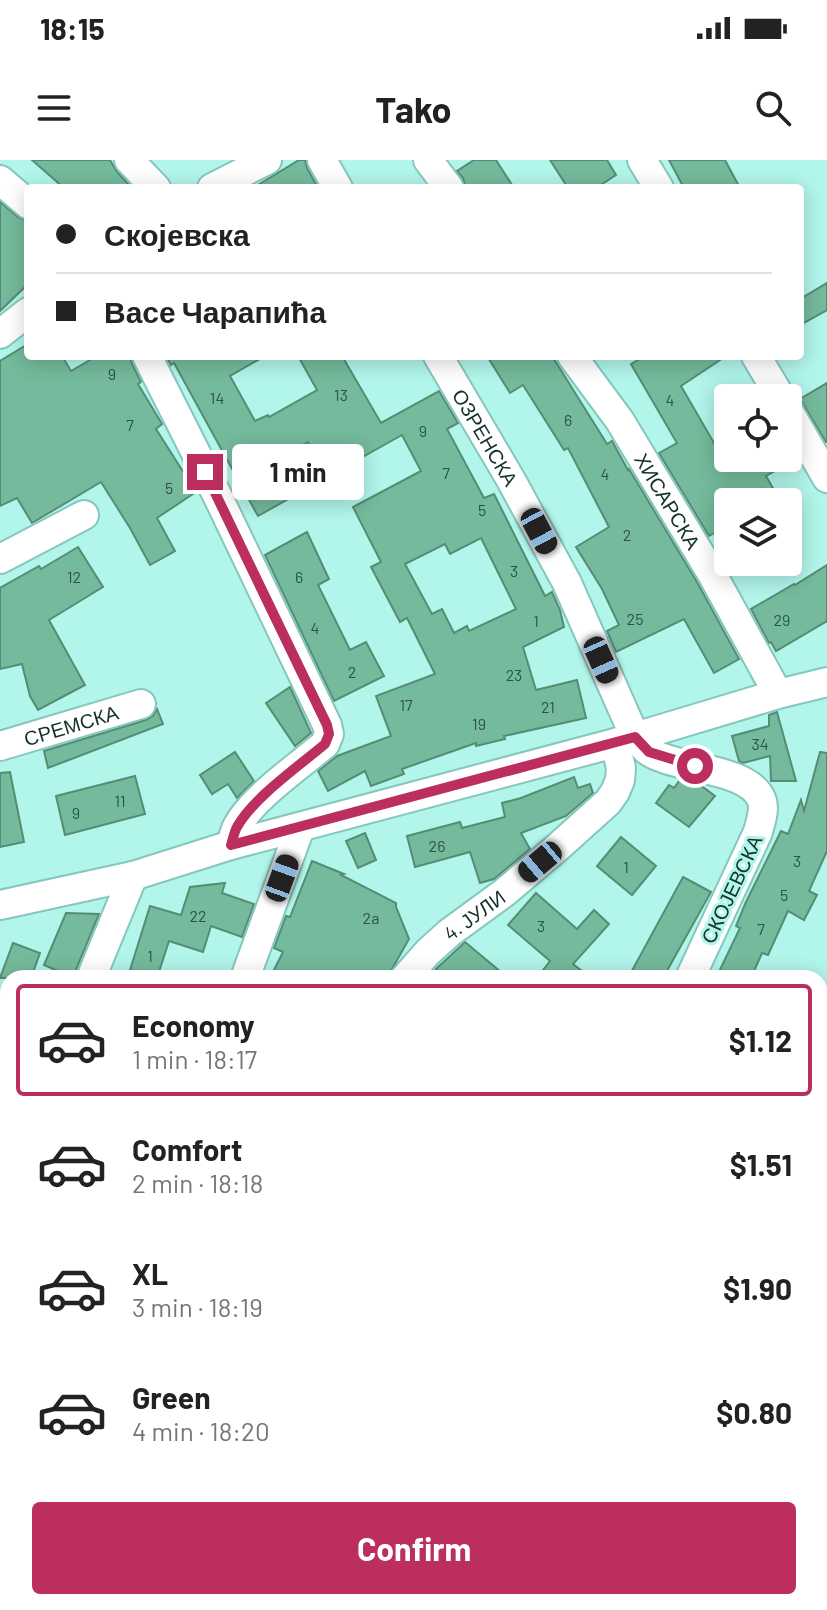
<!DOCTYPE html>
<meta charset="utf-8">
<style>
:root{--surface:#fff;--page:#f2f2f2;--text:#222;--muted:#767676;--line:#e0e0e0;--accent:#bc2e60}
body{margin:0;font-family:Barlow,sans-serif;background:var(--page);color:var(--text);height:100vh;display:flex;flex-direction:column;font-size:30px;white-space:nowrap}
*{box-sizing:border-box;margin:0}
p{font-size:26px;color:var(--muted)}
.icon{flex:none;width:44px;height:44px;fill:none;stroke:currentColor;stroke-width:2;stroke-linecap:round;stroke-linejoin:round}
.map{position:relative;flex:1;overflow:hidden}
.panel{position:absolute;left:0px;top:810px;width:828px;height:640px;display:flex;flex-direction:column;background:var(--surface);border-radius:24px 24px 0 0;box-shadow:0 4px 20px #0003}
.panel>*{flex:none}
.banner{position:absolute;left:24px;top:24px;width:780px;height:176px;border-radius:8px;box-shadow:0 4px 20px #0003;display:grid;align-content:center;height:176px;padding:0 32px;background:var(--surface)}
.controls{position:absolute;left:714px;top:224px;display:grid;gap:16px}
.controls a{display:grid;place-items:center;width:88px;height:88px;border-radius:8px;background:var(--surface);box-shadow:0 4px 20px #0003;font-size:40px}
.end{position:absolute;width:36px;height:36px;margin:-18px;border:10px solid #bc2e60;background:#fff;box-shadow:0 0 0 4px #fff}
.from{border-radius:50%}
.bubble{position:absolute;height:56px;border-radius:8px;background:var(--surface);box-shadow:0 4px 20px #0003;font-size:26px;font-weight:700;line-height:56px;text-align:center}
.car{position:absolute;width:24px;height:48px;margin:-24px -12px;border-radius:10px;box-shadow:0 0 6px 2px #0007;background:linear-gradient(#222 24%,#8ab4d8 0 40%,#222 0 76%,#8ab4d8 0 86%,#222 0)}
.banner b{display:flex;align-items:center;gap:28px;height:76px;font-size:30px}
.banner b+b{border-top:2px solid var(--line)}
.banner i{width:20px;height:20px;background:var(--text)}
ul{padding:14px 0 0;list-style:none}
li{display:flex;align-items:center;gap:24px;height:112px;margin:0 16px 12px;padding:0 16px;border:4px solid transparent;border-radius:8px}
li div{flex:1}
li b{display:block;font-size:30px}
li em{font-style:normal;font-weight:700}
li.active{border-color:var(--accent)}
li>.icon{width:72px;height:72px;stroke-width:1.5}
.button{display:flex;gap:16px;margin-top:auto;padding:16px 32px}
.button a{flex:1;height:92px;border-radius:8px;background:var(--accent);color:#fff;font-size:32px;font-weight:700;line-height:92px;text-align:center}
.status{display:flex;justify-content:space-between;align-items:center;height:56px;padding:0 40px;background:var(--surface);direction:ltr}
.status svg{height:22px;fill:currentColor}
header{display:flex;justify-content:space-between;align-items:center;height:104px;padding:0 32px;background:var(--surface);font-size:36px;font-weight:700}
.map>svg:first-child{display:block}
</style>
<div class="status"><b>18:15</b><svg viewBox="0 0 49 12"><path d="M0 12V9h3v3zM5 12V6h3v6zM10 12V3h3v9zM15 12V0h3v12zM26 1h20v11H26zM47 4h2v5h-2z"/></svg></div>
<header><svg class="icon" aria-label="menu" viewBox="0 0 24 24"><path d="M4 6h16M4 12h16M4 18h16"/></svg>Tako<svg class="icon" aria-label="search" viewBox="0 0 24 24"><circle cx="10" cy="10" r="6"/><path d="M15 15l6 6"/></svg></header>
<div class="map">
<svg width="827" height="1450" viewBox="0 0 827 1450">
<rect width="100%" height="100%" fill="#b1f5eb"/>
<g fill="#75ba9c" stroke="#568c74" stroke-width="2" fill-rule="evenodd">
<path d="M 32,0 L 110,0 L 117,12 L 132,28 L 64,28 Z"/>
<path d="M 299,0 L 305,0 L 307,8 L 318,28 L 253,28 Z"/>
<path d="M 474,0 L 496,0 L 514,28 L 466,28 L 463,18 L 457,11 Z"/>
<path d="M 550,0 L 607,0 L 616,15 L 596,28 L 568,28 Z"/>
<path d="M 669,0 L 725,0 L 740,28 L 684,28 Z"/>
<path d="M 0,42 L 18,57 L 28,61 L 28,124 L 0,151 Z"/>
<path d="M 827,123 L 827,150 L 800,165 L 800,139 Z"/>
<path d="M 28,184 L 28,196 L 62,196 L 71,211 L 97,196 L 130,196 L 132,204 L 141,222 L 138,224 L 162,264 L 156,269 L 196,332 L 157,358 L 175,391 L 150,405 L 130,368 L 101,322 L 32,363 L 17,338 L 0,346 L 0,201 Z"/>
<path d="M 166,196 L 265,196 L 230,216 L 255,261 L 268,255 L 269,257 L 317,230 L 298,196 L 342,196 L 381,263 L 439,231 L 458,263 L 447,269 L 484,338 L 494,334 L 545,436 L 552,432 L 560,450 L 564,467 L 523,487 L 536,530 L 577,520 L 586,558 L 504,576 L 505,579 L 476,586 L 476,583 L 402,609 L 404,614 L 371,626 L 365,611 L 328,631 L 318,611 L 337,596 L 391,576 L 376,536 L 435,514 L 407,458 L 400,462 L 371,407 L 381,402 L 353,347 L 421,311 L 402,275 L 327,317 L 308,282 L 272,301 L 290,338 L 258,356 L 174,203 L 171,205 ZM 481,378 L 516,449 L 469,471 L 467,466 L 454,473 L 442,449 L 432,454 L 405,404 L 445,384 L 450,394 Z"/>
<path d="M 487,196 L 552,196 L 607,284 L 612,281 L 628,310 L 629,309 L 697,422 L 739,499 L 714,513 L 684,459 L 616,492 L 607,471 L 619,465 L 602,429 L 576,387 L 609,367 L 568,288 L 564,290 L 523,225 L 510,233 Z"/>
<path d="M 645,196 L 726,196 L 681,226 L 714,283 L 728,275 L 728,298 L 788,298 L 788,284 L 796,299 L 766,316 L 781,342 L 728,342 L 728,365 L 709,376 L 659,293 L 677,283 L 631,204 Z"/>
<path d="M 827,223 L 827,282 L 826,282 L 800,239 Z"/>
<path d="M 307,372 L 329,419 L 318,425 L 350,490 L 366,482 L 384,516 L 334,541 L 265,395 Z"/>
<path d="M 78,387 L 103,427 L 49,460 L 85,525 L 38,550 L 30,536 L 22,504 L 0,509 L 0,428 L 39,406 L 41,409 Z"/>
<path d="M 827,405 L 827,461 L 776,491 L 771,482 L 769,483 L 751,449 L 794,424 L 795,425 Z"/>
<path d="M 290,527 L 311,573 L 295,586 L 266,543 Z"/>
<path d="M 157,549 L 163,564 L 48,608 L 44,591 L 146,560 L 153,556 Z"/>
<path d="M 777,552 L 780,563 L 796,621 L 771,621 L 770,596 L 743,603 L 739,601 L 732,576 L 769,566 L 769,555 Z"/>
<path d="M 235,592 L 254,621 L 237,638 L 228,624 L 212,634 L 200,615 Z"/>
<path d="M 820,592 L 827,593 L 827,691 L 809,731 L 817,735 L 804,760 L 788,751 L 768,795 L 762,793 L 751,818 L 716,818 L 740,768 L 736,766 L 746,742 L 781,671 L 788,674 L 801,640 L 804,651 Z"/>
<path d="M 10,612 L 24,682 L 0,687 L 0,613 Z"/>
<path d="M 135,616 L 145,654 L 65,675 L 56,636 Z"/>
<path d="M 574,617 L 578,628 L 590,624 L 593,633 L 566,656 L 521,673 L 530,689 L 494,719 L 480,723 L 470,692 L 415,707 L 407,676 L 460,662 L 462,668 L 505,657 L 502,643 L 521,638 Z"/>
<path d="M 680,620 L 700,625 L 715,636 L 689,667 L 656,643 L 669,625 L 674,628 Z"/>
<path d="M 365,673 L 376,700 L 358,708 L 346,681 Z"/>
<path d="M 621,677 L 656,706 L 632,735 L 597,706 Z"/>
<path d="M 312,701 L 344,714 L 341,715 L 396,743 L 396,747 L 409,779 L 387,818 L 270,818 L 283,792 L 274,788 L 286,756 L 290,757 Z"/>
<path d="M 683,717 L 711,732 L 663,818 L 628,818 Z"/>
<path d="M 225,723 L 222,733 L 254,744 L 242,777 L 211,766 L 203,792 L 169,781 L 157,818 L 130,810 L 150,746 L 181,755 L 190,727 Z"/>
<path d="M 536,733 L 577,769 L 594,750 L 609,764 L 573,804 L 591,818 L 537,818 L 550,801 L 508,765 Z"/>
<path d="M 66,753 L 99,754 L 75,812 L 74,818 L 44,805 Z"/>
<path d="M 465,782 L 508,818 L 447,818 L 436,809 Z"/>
<path d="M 13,783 L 40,793 L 31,818 L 0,818 Z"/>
</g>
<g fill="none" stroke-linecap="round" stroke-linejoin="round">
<defs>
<g id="minor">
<path d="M 129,0 L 156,28"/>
<path d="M 322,0 L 338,28"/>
<path d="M 428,0 L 449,28"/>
<path d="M 642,0 L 659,28"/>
<path d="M 0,20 L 28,44"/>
<path d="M 212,28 L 267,0"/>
<path d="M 0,174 L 28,152"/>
<path d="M 147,196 L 219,339 L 327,565 L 329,574 L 325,584 C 299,606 252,638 237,667 C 234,672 233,680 231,685"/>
<path id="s1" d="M 438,196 L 511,320 L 567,423 L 635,577 C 639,581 643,587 648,591 C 673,609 751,607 762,641 C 765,651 760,663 758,672 L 690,818"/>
<path id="s2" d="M 572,196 L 620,261 L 712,414 L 778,534"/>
<path d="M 756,196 L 781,238"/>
<path d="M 788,250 L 827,318"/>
<path d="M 0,399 L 84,355"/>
<path id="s3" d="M 0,586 L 141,544"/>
<path d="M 0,745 L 133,716 L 231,685 L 615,583 L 778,534 L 827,522"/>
<path d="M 91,818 L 133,716"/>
<path d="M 245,818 L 300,668"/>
<path id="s4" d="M 405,818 L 428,792 L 449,773 L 505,732 L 558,687 L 608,642 L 615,632 L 620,620 L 621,608 L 615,583"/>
<path d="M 0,1040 L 8,1021"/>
<path d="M 820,1300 L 827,1301"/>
<path d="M 12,1442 L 33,1450"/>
</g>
</defs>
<use href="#minor" stroke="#85c7be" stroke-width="32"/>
<use href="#minor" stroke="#fff" stroke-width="28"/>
</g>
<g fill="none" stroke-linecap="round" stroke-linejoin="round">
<path stroke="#bc2e60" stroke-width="10" d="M 205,312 L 327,565 L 329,574 L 325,584 C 299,606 253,638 237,667 C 234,672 233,680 231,685 L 635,577 L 649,592 L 695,606"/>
</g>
<g text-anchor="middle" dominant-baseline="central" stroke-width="6" stroke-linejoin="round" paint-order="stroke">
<g font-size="16" fill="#2d5349">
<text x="112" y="213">9</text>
<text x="341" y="234">13</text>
<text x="217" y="237">14</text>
<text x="670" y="239">4</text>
<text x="568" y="259">6</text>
<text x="130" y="264">7</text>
<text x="423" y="270">9</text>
<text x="446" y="312">7</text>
<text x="605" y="313">4</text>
<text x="169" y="327">5</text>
<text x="482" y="349">5</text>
<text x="627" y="374">2</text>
<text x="514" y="410">3</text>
<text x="74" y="416">12</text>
<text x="299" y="416">6</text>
<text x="635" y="458">25</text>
<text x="782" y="459">29</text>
<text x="536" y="460">1</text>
<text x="315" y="467">4</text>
<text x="352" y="511">2</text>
<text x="514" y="514">23</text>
<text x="406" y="544">17</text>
<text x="548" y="546">21</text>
<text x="479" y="563">19</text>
<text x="760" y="583">34</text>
<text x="120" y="640">11</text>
<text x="76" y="652">9</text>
<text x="437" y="685">26</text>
<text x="797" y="700">3</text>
<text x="626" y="706">1</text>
<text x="784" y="734">5</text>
<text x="198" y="755">22</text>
<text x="371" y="757">2a</text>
<text x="541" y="765">3</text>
<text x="761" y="768">7</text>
<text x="150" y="795">1</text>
</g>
<g font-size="20" fill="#15312d" stroke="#b1f5eb">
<text stroke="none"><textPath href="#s1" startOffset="94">ОЗРЕНСКА</textPath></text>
<text stroke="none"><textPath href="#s2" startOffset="174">ХИСАРСКА</textPath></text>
<text stroke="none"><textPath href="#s3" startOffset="74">СРЕМСКА</textPath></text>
<text transform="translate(731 729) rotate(-65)">СКОЈЕВСКА</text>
<text stroke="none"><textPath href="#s4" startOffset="94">4. ЈУЛИ</textPath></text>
</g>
</g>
</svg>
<div class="controls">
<a><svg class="icon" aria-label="locate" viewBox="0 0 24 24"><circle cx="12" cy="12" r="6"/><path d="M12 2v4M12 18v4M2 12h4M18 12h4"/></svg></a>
<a><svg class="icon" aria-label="layers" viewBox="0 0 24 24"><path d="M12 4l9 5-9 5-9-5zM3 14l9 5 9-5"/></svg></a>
</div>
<i class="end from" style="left:695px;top:606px"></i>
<i class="end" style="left:205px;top:312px"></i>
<div class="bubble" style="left:232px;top:284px;width:132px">1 min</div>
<i class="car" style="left:539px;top:371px;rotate:152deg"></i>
<i class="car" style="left:601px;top:500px;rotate:156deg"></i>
<i class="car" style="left:540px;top:702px;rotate:230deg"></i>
<i class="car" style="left:282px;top:718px;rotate:20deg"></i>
<div class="banner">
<b><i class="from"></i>Скојевска</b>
<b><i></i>Васе Чарапића</b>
</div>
<section class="panel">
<ul>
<li class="active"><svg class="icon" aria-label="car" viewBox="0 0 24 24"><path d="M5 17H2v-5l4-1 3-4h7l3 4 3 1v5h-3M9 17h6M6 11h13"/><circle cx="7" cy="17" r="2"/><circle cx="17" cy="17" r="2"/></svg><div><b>Economy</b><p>1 min · 18:17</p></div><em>$1.12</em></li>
<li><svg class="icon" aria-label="car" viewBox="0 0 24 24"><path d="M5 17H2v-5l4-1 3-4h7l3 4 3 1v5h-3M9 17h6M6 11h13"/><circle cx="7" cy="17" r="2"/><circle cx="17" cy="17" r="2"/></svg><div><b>Comfort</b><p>2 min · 18:18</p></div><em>$1.51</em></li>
<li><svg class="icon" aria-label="car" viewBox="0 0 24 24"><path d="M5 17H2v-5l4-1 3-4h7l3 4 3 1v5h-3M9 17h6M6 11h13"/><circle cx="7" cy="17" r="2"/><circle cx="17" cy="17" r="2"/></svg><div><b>XL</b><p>3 min · 18:19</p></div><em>$1.90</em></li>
<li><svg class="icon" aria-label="car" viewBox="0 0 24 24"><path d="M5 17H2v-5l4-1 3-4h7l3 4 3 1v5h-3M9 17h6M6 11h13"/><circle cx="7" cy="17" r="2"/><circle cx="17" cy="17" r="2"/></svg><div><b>Green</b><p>4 min · 18:20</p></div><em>$0.80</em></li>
</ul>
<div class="button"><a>Confirm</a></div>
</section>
</div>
